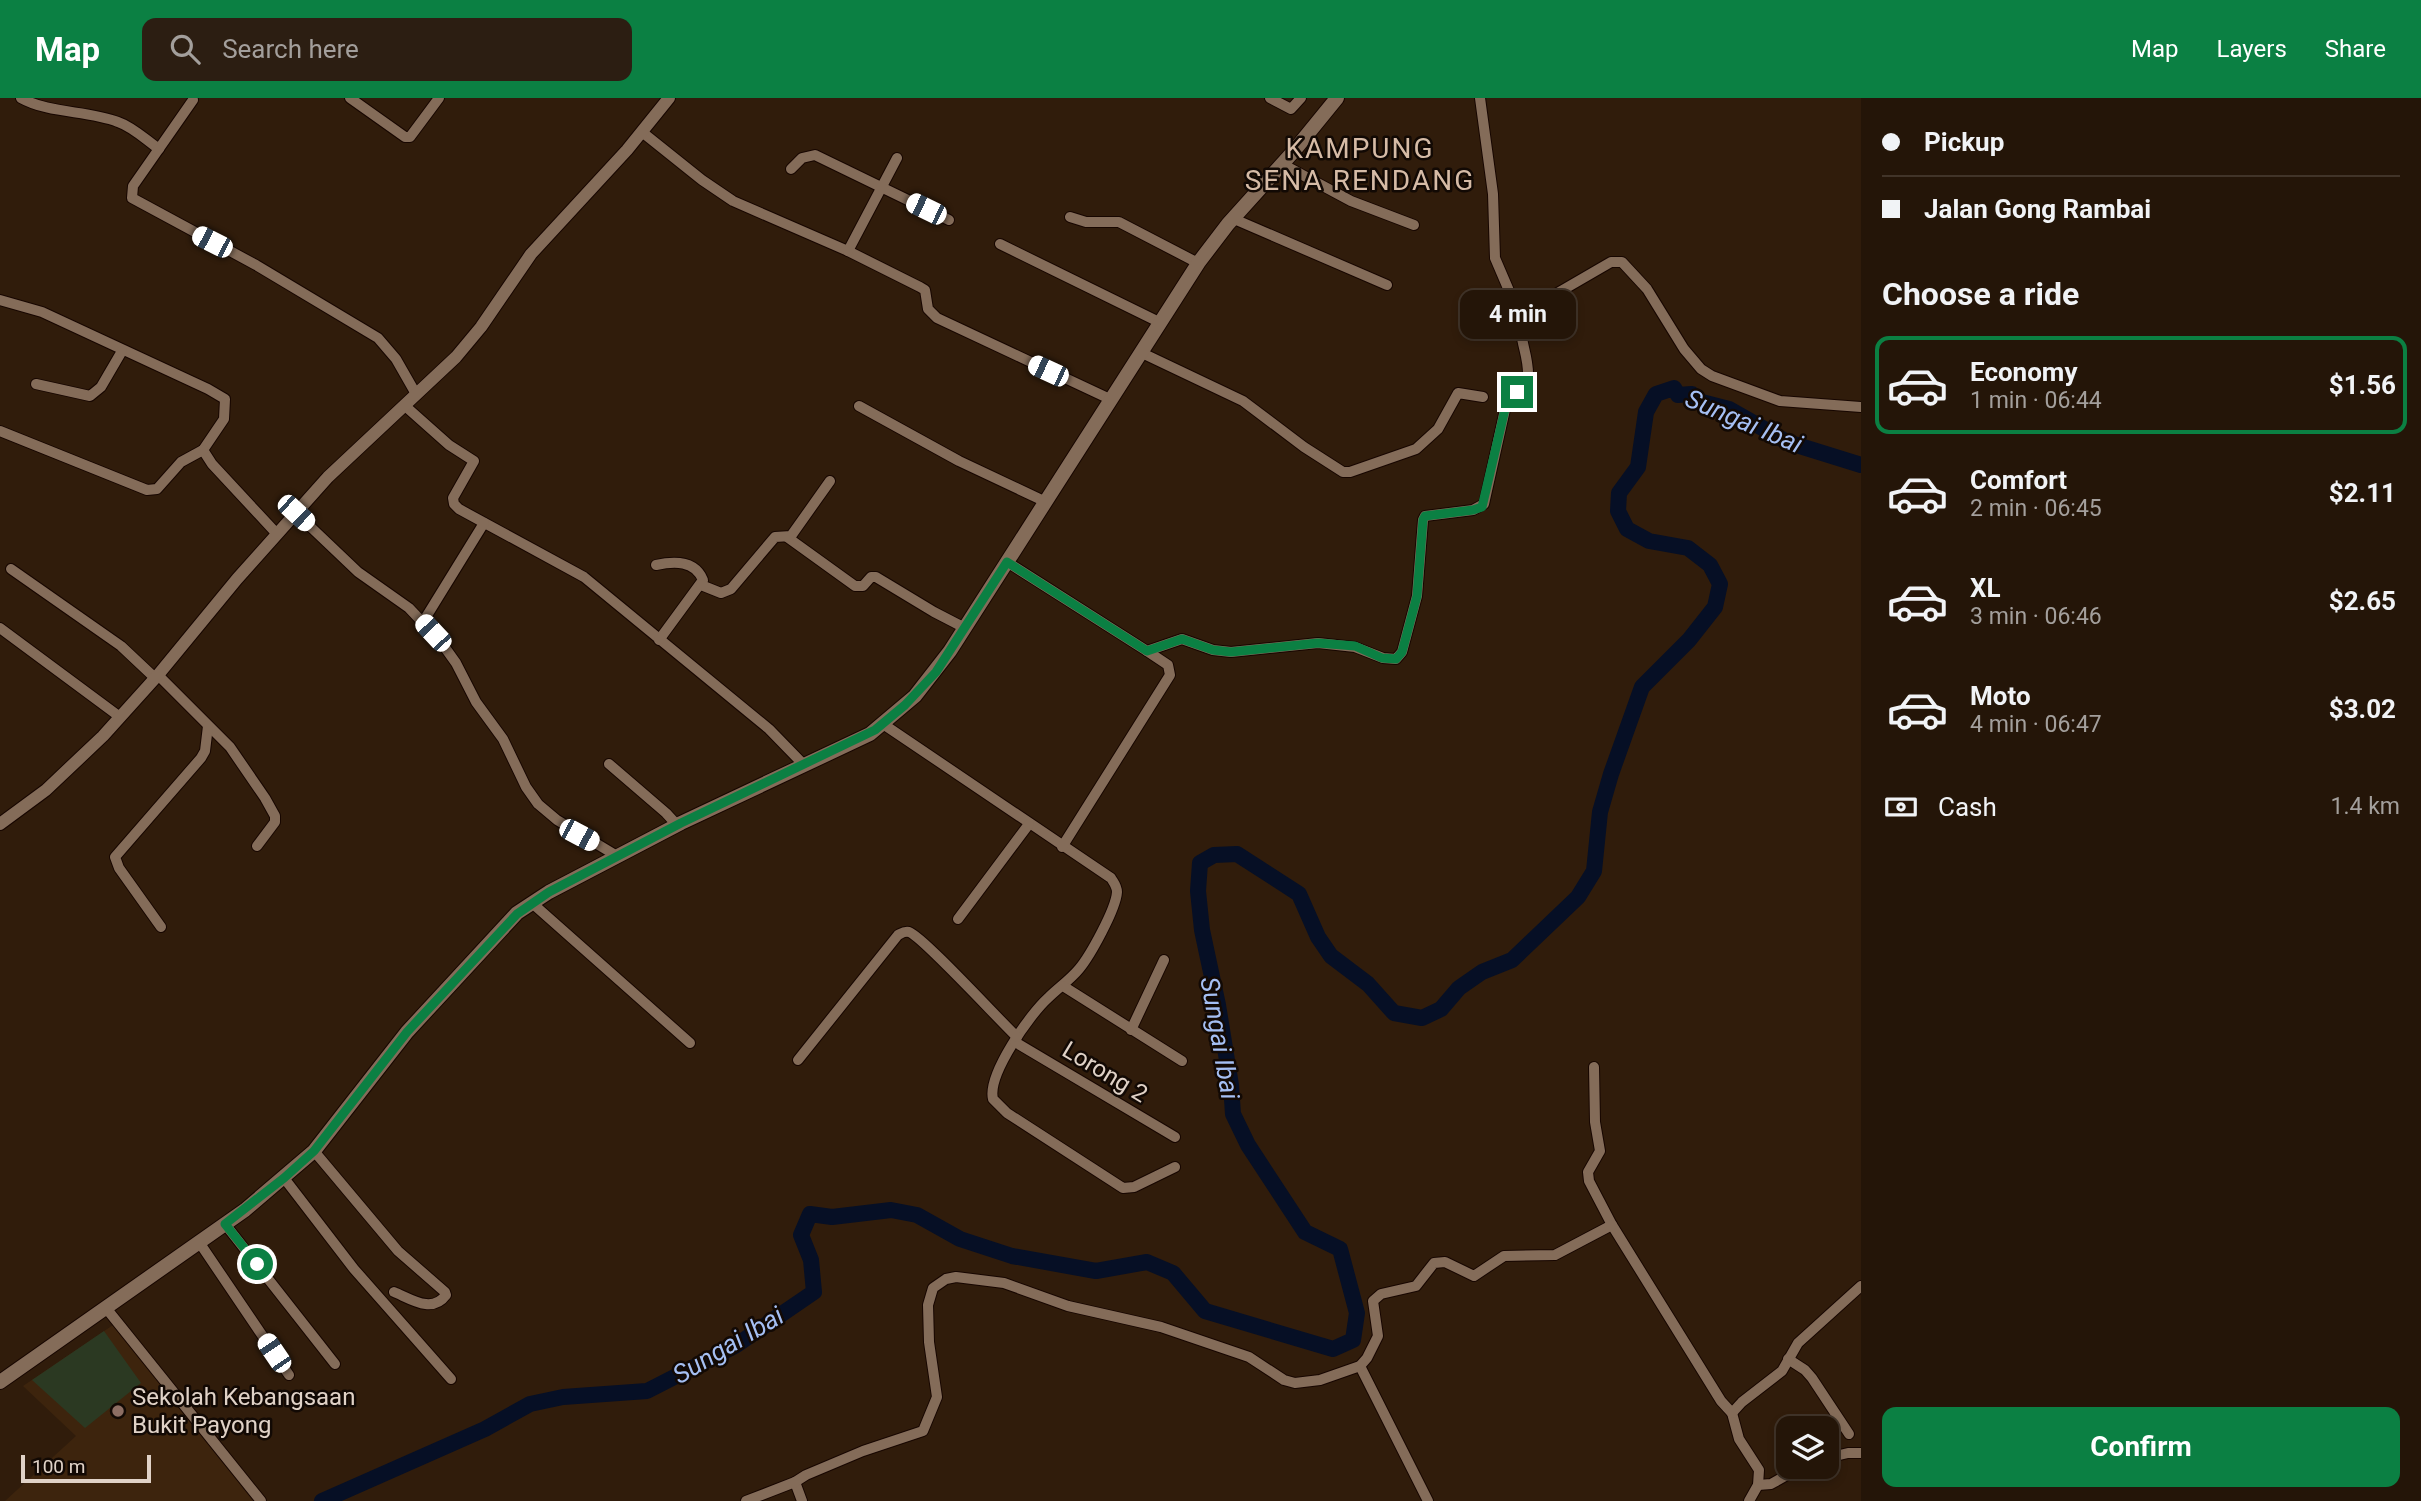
<!DOCTYPE html>
<meta charset="utf-8">
<style>
:root{--surface:#241508;--page:#2c1e12;--text:#f1f3f6;--muted:#a39f9c;--line:#413429;--accent:#0b8043}
body{margin:0;font-family:Roboto,sans-serif;background:var(--page);color:var(--text);height:100vh;display:flex;flex-direction:column;font-size:26px;white-space:nowrap}
*{box-sizing:border-box;margin:0}
p{font-size:23px;color:var(--muted)}
.icon{flex:none;width:38px;height:38px;fill:none;stroke:currentColor;stroke-width:2;stroke-linecap:round;stroke-linejoin:round}
.map{position:relative;flex:1;overflow:hidden}
.side{display:flex;flex-direction:column;background:var(--surface);width:560px}
.side>*{flex:none}
.guide{display:grid;align-content:center;height:154px;padding:0 21px;background:var(--surface)}
.fabs{position:absolute;left:1776px;top:1318px;display:grid;gap:14px}
.fabs a{display:grid;place-items:center;width:63px;height:63px;border-radius:14px;background:var(--surface);box-shadow:0 4px 10px #0003,0 0 0 2px var(--line);font-size:35px}
.scale{position:absolute;left:21px;bottom:18px;width:130px;box-sizing:border-box;padding-left:7px;border:4px solid #e0d2c7;border-top:0;font-size:19px;line-height:24px;white-space:nowrap;color:#e0d2c7;-webkit-text-stroke:5px #120904;paint-order:stroke}
.end{position:absolute;width:32px;height:32px;margin:-16px;border:9px solid #0b8043;background:#fff;box-shadow:0 0 0 4px #fff}
.from{border-radius:50%}
.bubble{position:absolute;height:49px;border-radius:14px;background:var(--surface);box-shadow:0 4px 10px #0003,0 0 0 2px var(--line);font-size:23px;font-weight:700;line-height:49px;text-align:center}
.car{position:absolute;width:21px;height:42px;margin:-21px -10px;border-radius:9px;box-shadow:0 0 5px 2px #0007;background:linear-gradient(#fff 24%,#345 0 40%,#fff 0 76%,#345 0 86%,#fff 0)}
.guide b{display:flex;align-items:center;gap:24px;height:66px;font-size:26px}
.guide b+b{border-top:2px solid var(--line)}
.guide i{width:18px;height:18px;background:var(--text)}
ul{padding:0;list-style:none}
li{display:flex;align-items:center;gap:21px;height:98px;margin:0 14px 10px;padding:0 7px;border:4px solid transparent;border-radius:14px}
li div{flex:1}
li b{display:block;font-size:26px}
li em{font-style:normal;font-weight:700}
li.selected{border-color:var(--accent)}
li>.icon{width:63px;height:63px;stroke-width:1.5}
h2{padding:0 21px;font-size:32px;line-height:84px}
.pay{display:flex;align-items:center;gap:18px;height:77px;padding:0 21px;font-size:26px}
.pay p{margin-inline-start:auto}
.action{display:flex;gap:14px;margin-top:auto;padding:14px 21px}
.action a{flex:1;height:80px;border-radius:14px;background:var(--accent);color:#fff;font-size:28px;font-weight:700;line-height:80px;text-align:center}
header{display:flex;align-items:center;gap:42px;box-sizing:border-box;height:98px;padding:0 35px;background:var(--accent);color:#fff}
header strong{font-size:33px}
nav{display:flex;gap:38px;margin-inline-start:auto;font-size:24px}
.search{width:490px;height:63px;background:var(--page);display:flex;align-items:center;gap:18px;box-sizing:border-box;padding:0 24px;border-radius:14px;color:var(--muted);font-size:26px}
main{display:flex;flex:1;min-height:0}
.map>svg:first-child{display:block}
</style>
<header>
<strong>Map</strong>
<div class="search"><svg class="icon" aria-label="search" viewBox="0 0 24 24"><circle cx="10" cy="10" r="6"/><path d="M15 15l6 6"/></svg>Search here</div>
<nav><a>Map</a><a>Layers</a><a>Share</a></nav>
</header>
<main>
<div class="map">
<svg width="1861" height="1403" viewBox="0 0 1861 1403">
<rect width="100%" height="100%" fill="#301c0b"/>
<path fill="#3d240d" d="M 116,1225 L 256,1403 L 5,1403 L 76,1338 L 23,1288 Z"/>
<path fill="#2b3922" d="M 104,1233 L 141,1285 L 85,1330 L 32,1282 Z"/>
<g fill="none" stroke-linecap="round" stroke-linejoin="round">
<path stroke="#060f25" stroke-width="16" d="M 322,1403 L 485,1331 L 530,1306 L 563,1299 L 647,1293 L 735,1248 L 814,1194 L 811,1162 L 801,1137 L 810,1116 L 832,1119 L 891,1112 L 917,1117 L 960,1141 L 1012,1158 L 1096,1173 L 1147,1164 L 1173,1175 L 1205,1213 L 1333,1251 L 1353,1242 L 1357,1215 L 1340,1151 L 1305,1134 L 1248,1047 L 1233,1016 L 1231,987 L 1218,907 L 1202,832 L 1198,793 L 1200,765 L 1214,757 L 1237,756 L 1299,796 L 1318,839 L 1331,858 L 1368,886 L 1394,915 L 1422,920 L 1441,911 L 1459,890 L 1482,874 L 1512,862 L 1578,799 L 1594,773 L 1600,714 L 1611,676 L 1642,589 L 1689,542 L 1715,509 L 1720,486 L 1710,467 L 1688,450 L 1649,443 L 1627,431 L 1618,413 L 1619,395 L 1638,369 L 1646,314 L 1656,296 L 1674,290 L 1678,297 L 1692,296 L 1698,303 L 1729,311 L 1787,344 L 1861,367"/>
<defs>
<g id="minor">
<path d="M 21,0 C 50,16 87,12 118,24 C 133,29 146,42 159,51"/>
<path d="M 350,0 L 405,39 L 410,39 L 439,0"/>
<path d="M 1270,0 L 1291,11 L 1301,0"/>
<path d="M 1480,0 L 1493,96 L 1495,160 L 1510,195 L 1523,215"/>
<path d="M 193,2 L 133,88 L 132,100 L 256,167 L 378,240 L 396,261 L 416,296"/>
<path d="M 642,34 L 702,82 L 733,103 L 848,153 L 920,189 L 925,192 L 928,211 L 937,220 L 1112,302"/>
<path d="M 1282,66 L 1351,103 L 1414,127"/>
<path d="M 791,71 L 802,60 L 815,57 L 949,122"/>
<path d="M 1070,119 L 1086,124 L 1119,124 L 1198,165"/>
<path d="M 1234,121 L 1387,187"/>
<path d="M 1000,146 L 1161,225"/>
<path d="M 848,153 L 897,60"/>
<path d="M 0,202 L 42,214 L 208,291 L 225,301 L 224,321 L 203,352 L 212,366 L 277,436"/>
<path d="M 1523,215 L 1611,164 L 1622,164 L 1647,191 L 1684,251 L 1701,271 L 1712,278 L 1780,303 L 1861,309"/>
<path d="M 1142,255 L 1243,303 L 1304,349 L 1343,374 L 1350,374 L 1416,351 L 1438,331 L 1458,295 L 1483,299"/>
<path d="M 36,286 L 90,298 L 101,289 L 122,253"/>
<path d="M 404,307 L 449,347 L 474,363 L 453,400 L 454,406 L 459,411 L 584,479 L 769,631 L 804,667"/>
<path d="M 859,308 L 959,363 L 1046,404"/>
<path d="M 0,333 L 147,392 L 157,391 L 181,364 L 203,352"/>
<path d="M 296,415 L 358,474 L 409,510 L 441,544 L 456,565 L 476,604 L 503,641 L 526,689 L 538,706 L 557,722 L 617,758"/>
<path d="M 787,439 L 855,488 L 863,488 L 871,479 L 876,479 L 934,514 L 965,530"/>
<path d="M 1007,464 L 1147,553 L 1182,541 L 1213,552 L 1231,554 L 1318,545 L 1355,549 L 1383,560 L 1396,561 L 1402,554 L 1417,498 L 1423,422 L 1425,418 L 1473,412 L 1484,406 L 1506,307 L 1528,278 C 1529,254 1516,239 1523,215"/>
<path d="M 656,467 C 674,463 695,462 703,482 L 659,542"/>
<path d="M 11,471 L 121,548 L 155,580"/>
<path d="M 701,487 L 721,495 L 731,491 L 775,439 L 791,438 L 830,383"/>
<path d="M 423,524 L 484,425"/>
<path d="M 0,530 L 120,619"/>
<path d="M 158,577 L 230,649 L 265,700 L 275,718 L 275,724 L 257,748"/>
<path d="M 883,626 L 1111,780 C 1114,785 1117,788 1117,794 C 1116,811 1090,858 1079,871 C 1070,882 1058,890 1048,900 C 1030,916 987,977 993,1001 L 1007,1015 L 1123,1090 L 1134,1089 L 1175,1069"/>
<path d="M 609,666 L 666,715 L 677,727"/>
<path d="M 1062,749 L 1170,577 L 1168,567 L 1147,553"/>
<path d="M 532,805 L 690,945"/>
<path d="M 958,821 L 1029,726"/>
<path d="M 161,829 L 119,770 L 115,759 L 201,660 L 205,653 L 208,628"/>
<path d="M 1063,888 L 1182,963"/>
<path d="M 1131,932 L 1164,862"/>
<path d="M 1015,944 L 1175,1039"/>
<path d="M 798,962 L 898,837 C 902,835 904,833 909,834 C 922,838 1000,923 1017,939"/>
<path d="M 1594,969 L 1595,1024 L 1600,1053 L 1588,1074 L 1589,1083 L 1612,1127 L 1721,1303 L 1732,1315 L 1739,1341 L 1759,1372 L 1758,1387 L 1749,1403"/>
<path d="M 314,1053 L 398,1153 L 445,1194 L 446,1197 C 432,1216 411,1201 394,1194"/>
<path d="M 284,1080 L 354,1171 L 451,1281"/>
<path d="M 225,1126 L 335,1266"/>
<path d="M 199,1144 L 289,1277"/>
<path d="M 106,1210 L 261,1403"/>
<path d="M 1788,1261 L 1805,1272 L 1812,1280 L 1849,1336"/>
<path d="M 1360,1268 L 1428,1403"/>
<path d="M 1732,1315 L 1742,1304 L 1782,1273 L 1798,1245 L 1861,1188"/>
<path d="M 1827,1360 L 1848,1355 L 1861,1355"/>
<path d="M 795,1384 L 802,1403"/>
<path d="M 1758,1387 L 1771,1386 L 1803,1368"/>
<path d="M 746,1403 L 795,1384 L 806,1377 L 863,1353 L 923,1333 L 937,1299 L 929,1244 L 928,1207 L 933,1190 L 946,1181 L 956,1179 L 1004,1185 L 1068,1208 L 1161,1229 L 1249,1259 L 1284,1282 L 1295,1285 L 1320,1282 L 1360,1268 L 1367,1260 L 1378,1238 L 1373,1203 L 1381,1196 L 1416,1188 L 1434,1165 L 1445,1164 L 1474,1178 L 1504,1158 L 1555,1157 L 1612,1127"/>
</g>
<path id="tertiary" d="M 0,726 L 46,692 L 103,638 L 158,577 L 237,481 L 328,379 L 456,259 L 481,229 L 531,156 L 627,52 L 669,0"/>
<path id="secondary" d="M 0,1284 L 245,1112 L 314,1053 L 407,934 L 517,815 L 549,794 L 681,725 L 870,636 L 915,598 L 950,553 L 1199,164 L 1228,126 L 1293,54 L 1337,0"/>
</defs>
<use href="#minor" stroke="#170600" stroke-width="12"/>
<use href="#tertiary" stroke="#170600" stroke-width="14"/>
<use href="#secondary" stroke="#170600" stroke-width="16"/>
<use href="#minor" stroke="#846c59" stroke-width="10"/>
<use href="#tertiary" stroke="#846c59" stroke-width="12"/>
<use href="#secondary" stroke="#846c59" stroke-width="14"/>
</g>
<g fill="none" stroke-linecap="round" stroke-linejoin="round">
<path stroke="#0b8043" stroke-width="9" d="M 257,1166 L 225,1126 L 284,1080 L 314,1053 L 407,934 L 517,816 L 549,794 L 681,725 L 875,632 L 905,607 L 936,574 L 1007,464 L 1147,553 L 1182,541 L 1213,552 L 1231,554 L 1318,545 L 1355,548 L 1382,560 L 1396,561 L 1402,554 L 1417,498 L 1423,422 L 1425,418 L 1473,412 L 1482,409 L 1506,307 L 1517,294"/>
</g>
<circle fill="#8d6e63" stroke="#120904" stroke-width="2.5" cx="118" cy="1313" r="7"/>
<g text-anchor="middle" dominant-baseline="central" stroke-width="5" stroke-linejoin="round" paint-order="stroke">
<g font-size="24" fill="#e0d2c7" stroke="#120904">
<text transform="translate(1105 974) rotate(31)">Lorong 2</text>
</g>
<g font-size="24" fill="#e0d2c7" stroke="#120904" text-anchor="start">
<text x="132" y="1299">Sekolah Kebangsaan<tspan x="132" dy="28">Bukit Payong</tspan></text>
</g>
<g font-size="26" font-style="italic" fill="#a5bff3" stroke="#120904">
<text transform="translate(1744 323) rotate(23)">Sungai Ibai</text>
<text transform="translate(1220 940) rotate(80)">Sungai Ibai</text>
<text transform="translate(728 1247) rotate(-31)">Sungai Ibai</text>
</g>
<g font-size="28" letter-spacing="2" fill="#d6bba6" stroke="#120904">
<text x="1360" y="50">KAMPUNG<tspan x="1360" dy="32">SENA RENDANG</tspan></text>
</g>
</g>
</svg>
<div class="fabs">
<a><svg class="icon" aria-label="layers" viewBox="0 0 24 24"><path d="M12 4l9 5-9 5-9-5zM3 14l9 5 9-5"/></svg></a>
</div>
<div class="scale">100 m</div>
<i class="end from" style="left:257px;top:1166px"></i>
<i class="end" style="left:1517px;top:294px"></i>
<div class="bubble" style="left:1460px;top:192px;width:116px">4 min</div>
<i class="car" style="left:926px;top:111px;rotate:296deg"></i>
<i class="car" style="left:212px;top:144px;rotate:297deg"></i>
<i class="car" style="left:1048px;top:273px;rotate:295deg"></i>
<i class="car" style="left:296px;top:415px;rotate:133deg"></i>
<i class="car" style="left:433px;top:535px;rotate:317deg"></i>
<i class="car" style="left:579px;top:737px;rotate:118deg"></i>
<i class="car" style="left:274px;top:1255px;rotate:326deg"></i>
</div>
<section class="side">
<div class="guide">
<b><i class="from"></i>Pickup</b>
<b><i></i>Jalan Gong Rambai</b>
</div>
<h2>Choose a ride</h2>
<ul>
<li class="selected"><svg class="icon" aria-label="car" viewBox="0 0 24 24"><path d="M5 17H2v-5l4-1 3-4h7l3 4 3 1v5h-3M9 17h6M6 11h13"/><circle cx="7" cy="17" r="2"/><circle cx="17" cy="17" r="2"/></svg><div><b>Economy</b><p>1 min · 06:44</p></div><em>$1.56</em></li>
<li><svg class="icon" aria-label="car" viewBox="0 0 24 24"><path d="M5 17H2v-5l4-1 3-4h7l3 4 3 1v5h-3M9 17h6M6 11h13"/><circle cx="7" cy="17" r="2"/><circle cx="17" cy="17" r="2"/></svg><div><b>Comfort</b><p>2 min · 06:45</p></div><em>$2.11</em></li>
<li><svg class="icon" aria-label="car" viewBox="0 0 24 24"><path d="M5 17H2v-5l4-1 3-4h7l3 4 3 1v5h-3M9 17h6M6 11h13"/><circle cx="7" cy="17" r="2"/><circle cx="17" cy="17" r="2"/></svg><div><b>XL</b><p>3 min · 06:46</p></div><em>$2.65</em></li>
<li><svg class="icon" aria-label="car" viewBox="0 0 24 24"><path d="M5 17H2v-5l4-1 3-4h7l3 4 3 1v5h-3M9 17h6M6 11h13"/><circle cx="7" cy="17" r="2"/><circle cx="17" cy="17" r="2"/></svg><div><b>Moto</b><p>4 min · 06:47</p></div><em>$3.02</em></li>
</ul>
<div class="pay"><svg class="icon" aria-label="cash" viewBox="0 0 24 24"><path d="M3 7h18v10H3z"/><circle cx="12" cy="12" r="2"/></svg>Cash<p>1.4 km</p></div>
<div class="action"><a>Confirm</a></div>
</section>
</main>
